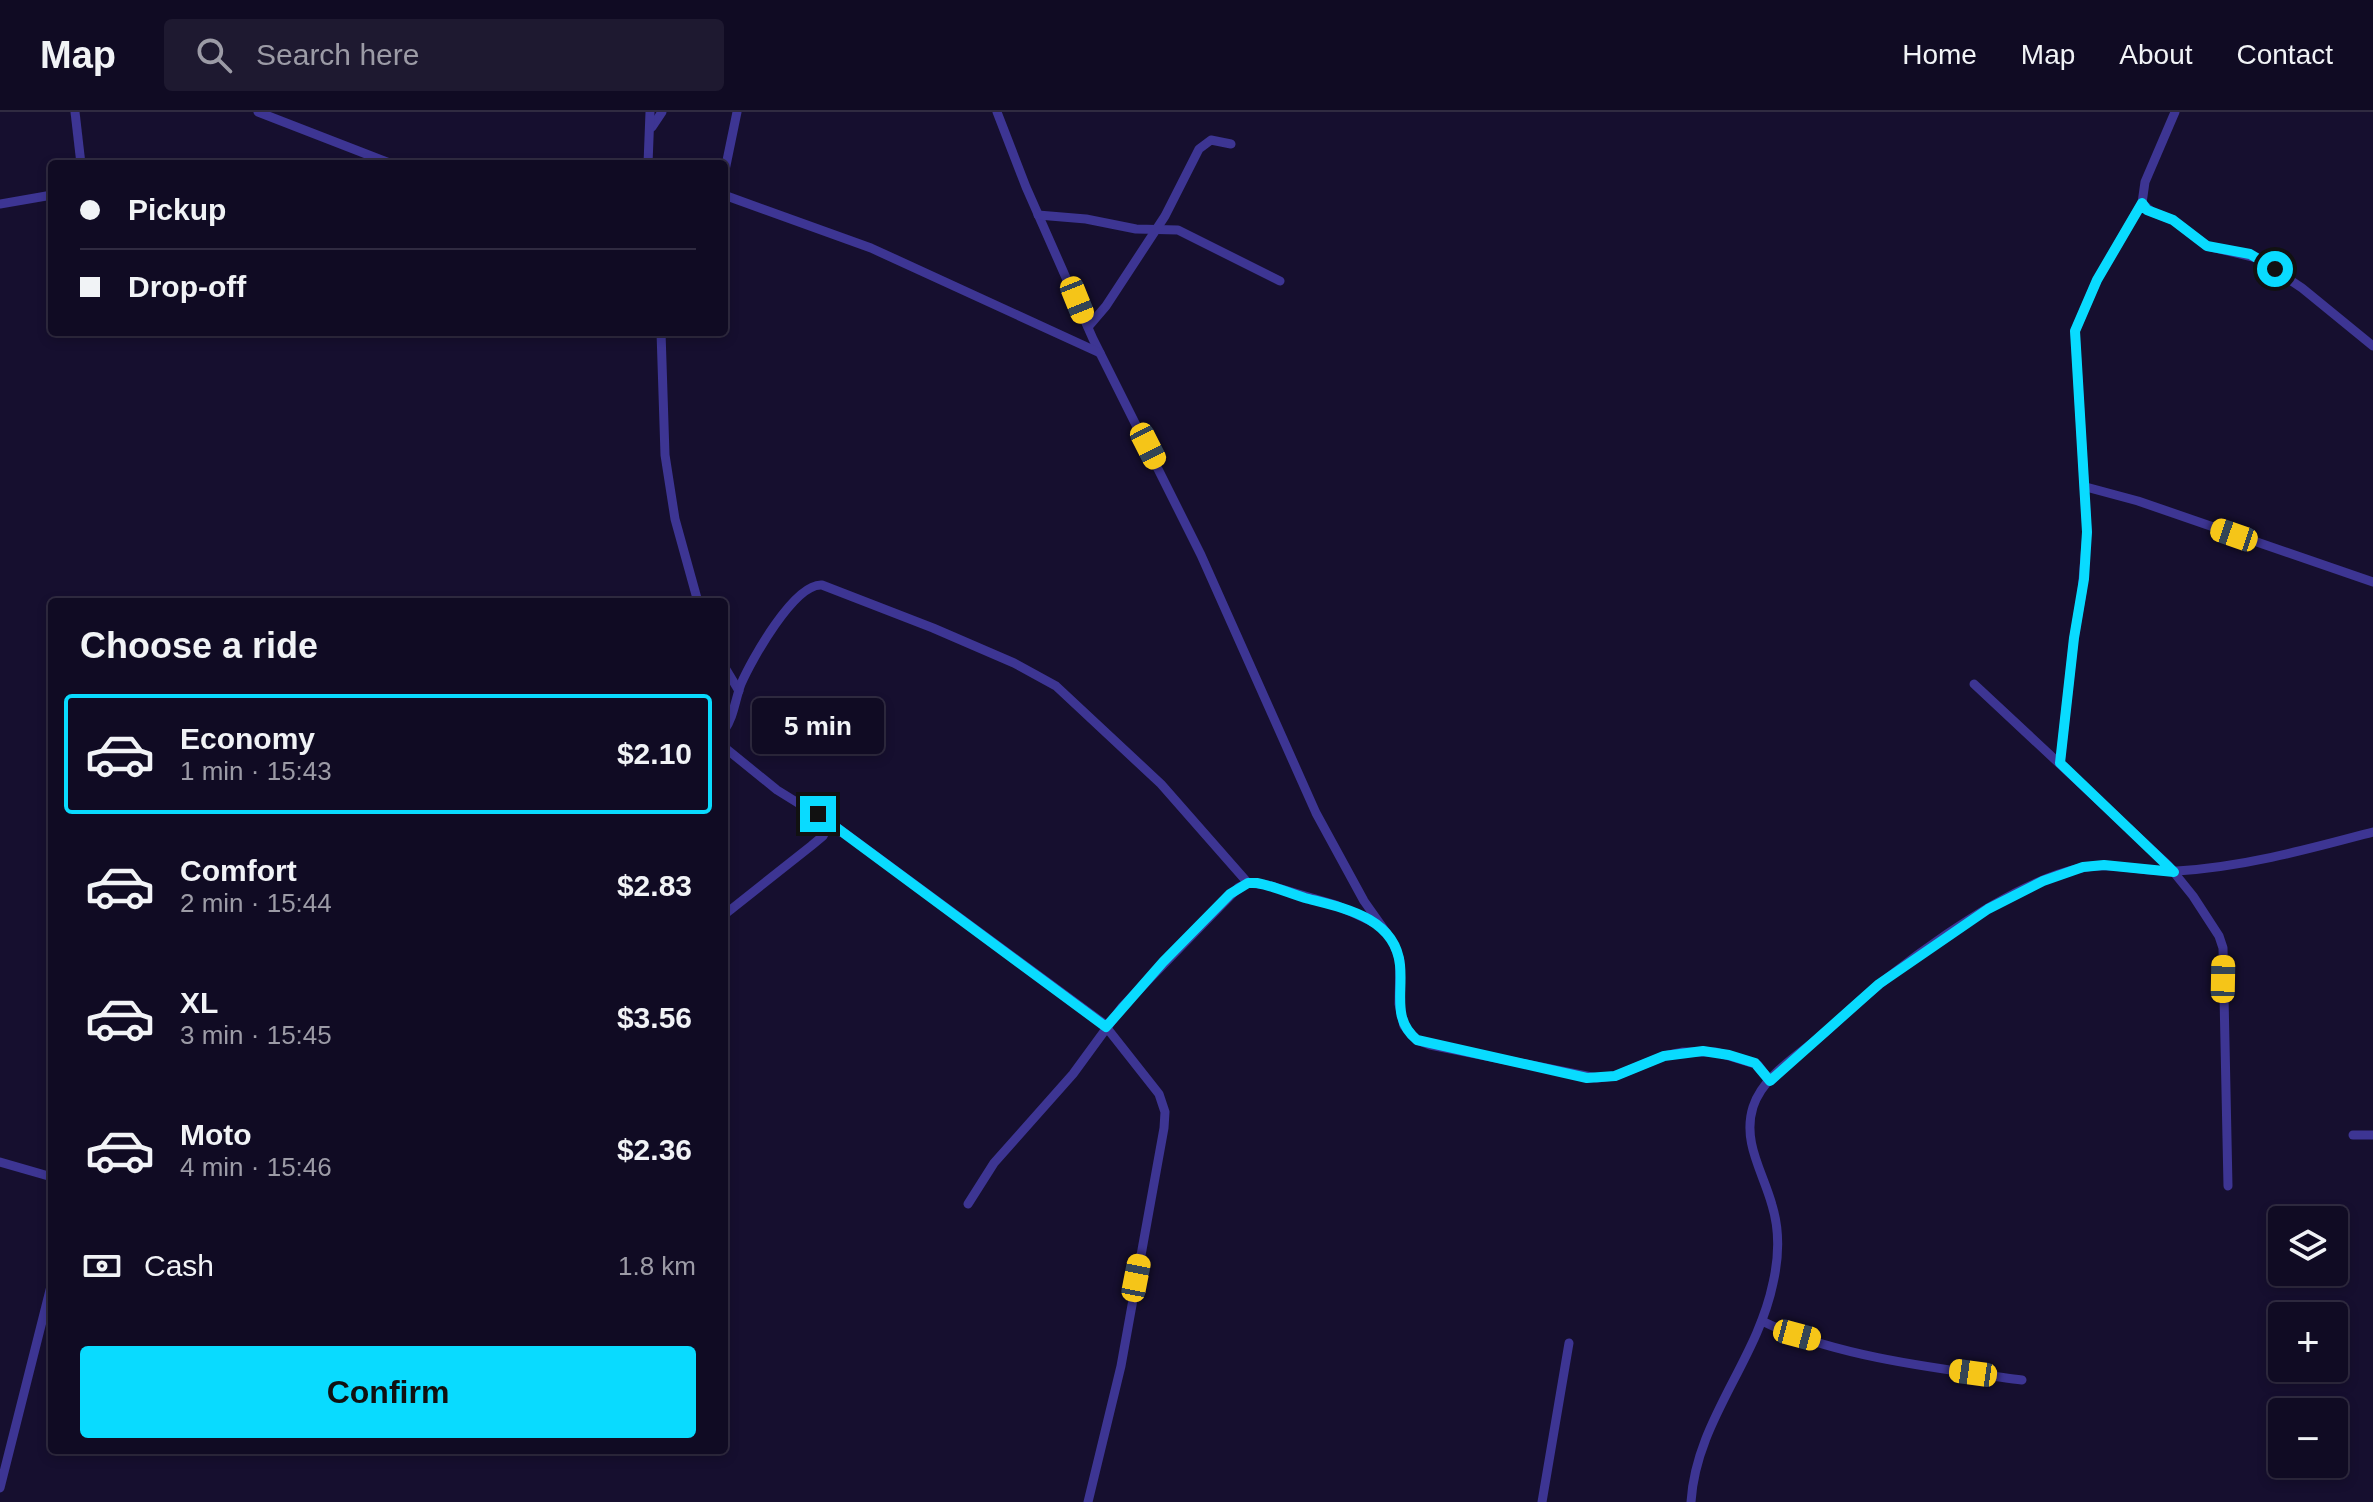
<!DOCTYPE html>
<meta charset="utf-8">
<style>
:root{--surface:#100b23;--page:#1e1930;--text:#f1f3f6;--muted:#9c9ba6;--line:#302b41;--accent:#09dbff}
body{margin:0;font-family:Arial,sans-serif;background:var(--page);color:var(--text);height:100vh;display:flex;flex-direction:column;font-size:30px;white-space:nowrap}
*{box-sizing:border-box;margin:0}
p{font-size:26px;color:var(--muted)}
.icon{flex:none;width:44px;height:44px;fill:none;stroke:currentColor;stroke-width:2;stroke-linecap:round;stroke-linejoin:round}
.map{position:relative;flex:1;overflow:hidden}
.side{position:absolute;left:48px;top:486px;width:680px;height:856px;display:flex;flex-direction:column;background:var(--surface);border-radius:8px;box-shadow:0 4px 12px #0003,0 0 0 2px var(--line)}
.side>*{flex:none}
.top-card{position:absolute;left:48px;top:48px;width:680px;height:176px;border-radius:8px;box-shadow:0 4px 12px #0003,0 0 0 2px var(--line);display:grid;align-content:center;height:176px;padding:0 32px;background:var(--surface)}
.fabs{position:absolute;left:2268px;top:1094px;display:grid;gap:16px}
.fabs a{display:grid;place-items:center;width:80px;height:80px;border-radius:8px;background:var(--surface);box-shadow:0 4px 12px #0003,0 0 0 2px var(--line);font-size:40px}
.end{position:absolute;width:36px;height:36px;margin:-18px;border:10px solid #09dbff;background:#111;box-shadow:0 0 0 4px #111}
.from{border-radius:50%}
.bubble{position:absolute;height:56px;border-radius:8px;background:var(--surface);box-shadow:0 4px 12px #0003,0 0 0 2px var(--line);font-size:26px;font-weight:800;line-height:56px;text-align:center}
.car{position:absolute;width:24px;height:48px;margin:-24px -12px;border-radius:10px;box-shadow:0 0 6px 2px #0007;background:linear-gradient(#f5c518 24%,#345 0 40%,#f5c518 0 76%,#345 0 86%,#f5c518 0)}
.top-card b{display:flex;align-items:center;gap:28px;height:76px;font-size:30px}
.top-card b+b{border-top:2px solid var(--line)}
.top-card i{width:20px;height:20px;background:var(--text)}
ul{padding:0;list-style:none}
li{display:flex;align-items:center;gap:24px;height:120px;margin:0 16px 12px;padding:0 16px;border:4px solid transparent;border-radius:8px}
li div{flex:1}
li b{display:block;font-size:30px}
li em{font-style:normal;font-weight:800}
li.current{border-color:var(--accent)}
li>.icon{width:72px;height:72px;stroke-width:1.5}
h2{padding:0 32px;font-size:36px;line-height:96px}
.pay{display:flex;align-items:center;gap:20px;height:88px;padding:0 32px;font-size:30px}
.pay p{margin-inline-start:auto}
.action{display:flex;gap:16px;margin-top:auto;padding:16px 32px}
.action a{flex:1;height:92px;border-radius:8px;background:var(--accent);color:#111;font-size:32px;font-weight:800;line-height:92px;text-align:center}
header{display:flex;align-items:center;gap:48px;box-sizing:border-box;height:112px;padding:0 40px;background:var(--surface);border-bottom:2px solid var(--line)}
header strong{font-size:38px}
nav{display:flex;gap:44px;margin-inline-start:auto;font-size:28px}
.search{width:560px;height:72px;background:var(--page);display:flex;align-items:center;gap:20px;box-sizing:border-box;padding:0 28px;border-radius:8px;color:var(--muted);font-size:30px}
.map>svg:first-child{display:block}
</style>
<header>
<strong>Map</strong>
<div class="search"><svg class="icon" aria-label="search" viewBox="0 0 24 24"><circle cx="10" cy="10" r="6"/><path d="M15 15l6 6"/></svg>Search here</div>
<nav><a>Home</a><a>Map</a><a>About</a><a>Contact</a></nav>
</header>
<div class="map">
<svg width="2373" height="1390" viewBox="0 0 2373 1390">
<rect width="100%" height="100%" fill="#160f2f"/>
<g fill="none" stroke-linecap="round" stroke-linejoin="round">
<g stroke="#3d3593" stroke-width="9">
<path d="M 75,0 L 81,52"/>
<path d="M 258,0 L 392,52"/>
<path d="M 997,0 L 1026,75 L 1093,227 L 1201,443 L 1316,701 L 1364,789 L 1393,830 L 1400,849 L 1399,892 L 1404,914 L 1417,928 L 1430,933 L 1597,966 L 1615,964 L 1664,944 L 1683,940 L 1716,940 L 1758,953 L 1770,969"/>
<path d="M 652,15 L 662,0"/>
<path d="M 648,52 L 650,0"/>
<path d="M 724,63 L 737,0"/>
<path d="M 724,83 L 871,136 L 1100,241"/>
<path d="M 2142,91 L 2152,100 L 2173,108 L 2207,134 L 2257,146 L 2302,176 L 2373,234"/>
<path d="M 0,92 L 52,83"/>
<path d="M 1038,103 L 1086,107 L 1136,117 L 1178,118 L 1280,169"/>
<path d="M 1088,215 L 1106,194 L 1165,104 L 1199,37 L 1211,28 L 1231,32"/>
<path d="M 661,220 L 665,343 L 675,407 L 698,490"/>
<path d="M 2086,375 L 2138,389 L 2373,470"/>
<path d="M 724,554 L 739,579"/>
<path d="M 1974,572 L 2168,753 L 2193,784 L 2219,824 L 2223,836 L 2228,1074"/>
<path d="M 724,619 C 734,605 735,588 741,572 C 751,549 794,471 822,473 L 933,516 L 1014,551 L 1056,574 L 1161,672 L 1248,771"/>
<path d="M 724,635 L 777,678 L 835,714 L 1103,911 L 1159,982 L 1165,1000 L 1164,1016 L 1121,1254 L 1088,1390"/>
<path d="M 2060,651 L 2074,526 L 2082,480 L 2087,420 L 2075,219 L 2097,168 L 2142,91 L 2145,70 L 2175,0"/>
<path d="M 724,803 L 811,734 L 823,724 L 830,710"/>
<path d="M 2353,1023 L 2373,1023"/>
<path d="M 0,1050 L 52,1065"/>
<path d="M 968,1092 L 994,1051 L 1073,962 L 1122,895 L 1239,775 L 1248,771 L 1268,773 L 1336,793 L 1377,812"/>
<path d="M 1762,1209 C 1835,1245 1942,1257 2022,1268"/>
<path d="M 0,1376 L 52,1170"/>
<path d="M 1542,1390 L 1569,1231"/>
<path d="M 1691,1390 C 1696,1309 1757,1249 1773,1171 C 1779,1145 1780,1119 1772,1093 C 1763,1060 1742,1030 1753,995 C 1764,961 1804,940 1828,918 C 1886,862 2003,772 2081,756 C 2114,749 2145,761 2177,759 C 2244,755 2309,737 2373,720"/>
</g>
</g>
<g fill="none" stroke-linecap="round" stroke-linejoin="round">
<path stroke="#09dbff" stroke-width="10" d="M 818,702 L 1106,915 L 1163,850 L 1230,782 L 1248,771 L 1257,771 C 1273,774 1289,781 1305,786 C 1343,796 1395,805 1400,853 C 1403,882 1392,907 1417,928 L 1587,966 L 1615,964 L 1664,944 L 1703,939 L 1729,943 L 1755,951 L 1770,969 L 1879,872 L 1988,797 L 2043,769 L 2083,755 L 2104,753 L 2174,760 L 2060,651 L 2074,526 L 2084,467 L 2087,420 L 2075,219 L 2097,168 L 2142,91 L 2147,98 L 2173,108 L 2207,134 L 2250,142 L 2275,157"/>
</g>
</svg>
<div class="fabs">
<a><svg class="icon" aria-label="layers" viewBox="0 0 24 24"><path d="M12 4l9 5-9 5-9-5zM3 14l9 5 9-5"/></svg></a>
<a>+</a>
<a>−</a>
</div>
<i class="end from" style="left:2275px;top:157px"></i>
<i class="end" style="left:818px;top:702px"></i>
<div class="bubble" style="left:752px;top:586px;width:132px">5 min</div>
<i class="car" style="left:1077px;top:188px;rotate:158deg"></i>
<i class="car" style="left:1148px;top:334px;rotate:153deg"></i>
<i class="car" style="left:2234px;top:423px;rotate:289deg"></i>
<i class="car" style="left:2223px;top:867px;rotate:1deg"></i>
<i class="car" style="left:1136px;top:1166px;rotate:11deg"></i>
<i class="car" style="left:1797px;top:1223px;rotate:105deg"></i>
<i class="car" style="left:1973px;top:1261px;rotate:278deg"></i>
<div class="top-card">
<b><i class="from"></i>Pickup</b>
<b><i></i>Drop-off</b>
</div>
<section class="side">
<h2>Choose a ride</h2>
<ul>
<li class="current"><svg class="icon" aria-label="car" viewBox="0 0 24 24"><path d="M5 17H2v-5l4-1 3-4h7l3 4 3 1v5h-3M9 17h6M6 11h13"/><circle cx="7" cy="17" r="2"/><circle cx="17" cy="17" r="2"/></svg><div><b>Economy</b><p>1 min · 15:43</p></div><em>$2.10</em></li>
<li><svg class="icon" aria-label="car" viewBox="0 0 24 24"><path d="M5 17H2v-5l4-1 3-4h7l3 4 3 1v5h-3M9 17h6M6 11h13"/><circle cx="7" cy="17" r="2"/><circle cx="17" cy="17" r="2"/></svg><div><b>Comfort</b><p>2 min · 15:44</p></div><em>$2.83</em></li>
<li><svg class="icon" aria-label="car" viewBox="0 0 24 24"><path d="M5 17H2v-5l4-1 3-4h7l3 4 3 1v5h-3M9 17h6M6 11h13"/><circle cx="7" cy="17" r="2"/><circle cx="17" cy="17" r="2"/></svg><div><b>XL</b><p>3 min · 15:45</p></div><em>$3.56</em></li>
<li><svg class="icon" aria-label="car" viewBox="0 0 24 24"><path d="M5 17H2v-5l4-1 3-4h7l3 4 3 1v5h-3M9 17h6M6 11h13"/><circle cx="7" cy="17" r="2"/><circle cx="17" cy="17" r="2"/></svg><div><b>Moto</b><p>4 min · 15:46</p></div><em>$2.36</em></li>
</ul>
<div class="pay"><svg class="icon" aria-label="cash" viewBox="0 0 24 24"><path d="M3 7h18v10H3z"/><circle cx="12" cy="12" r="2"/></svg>Cash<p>1.8 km</p></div>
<div class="action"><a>Confirm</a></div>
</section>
</div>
